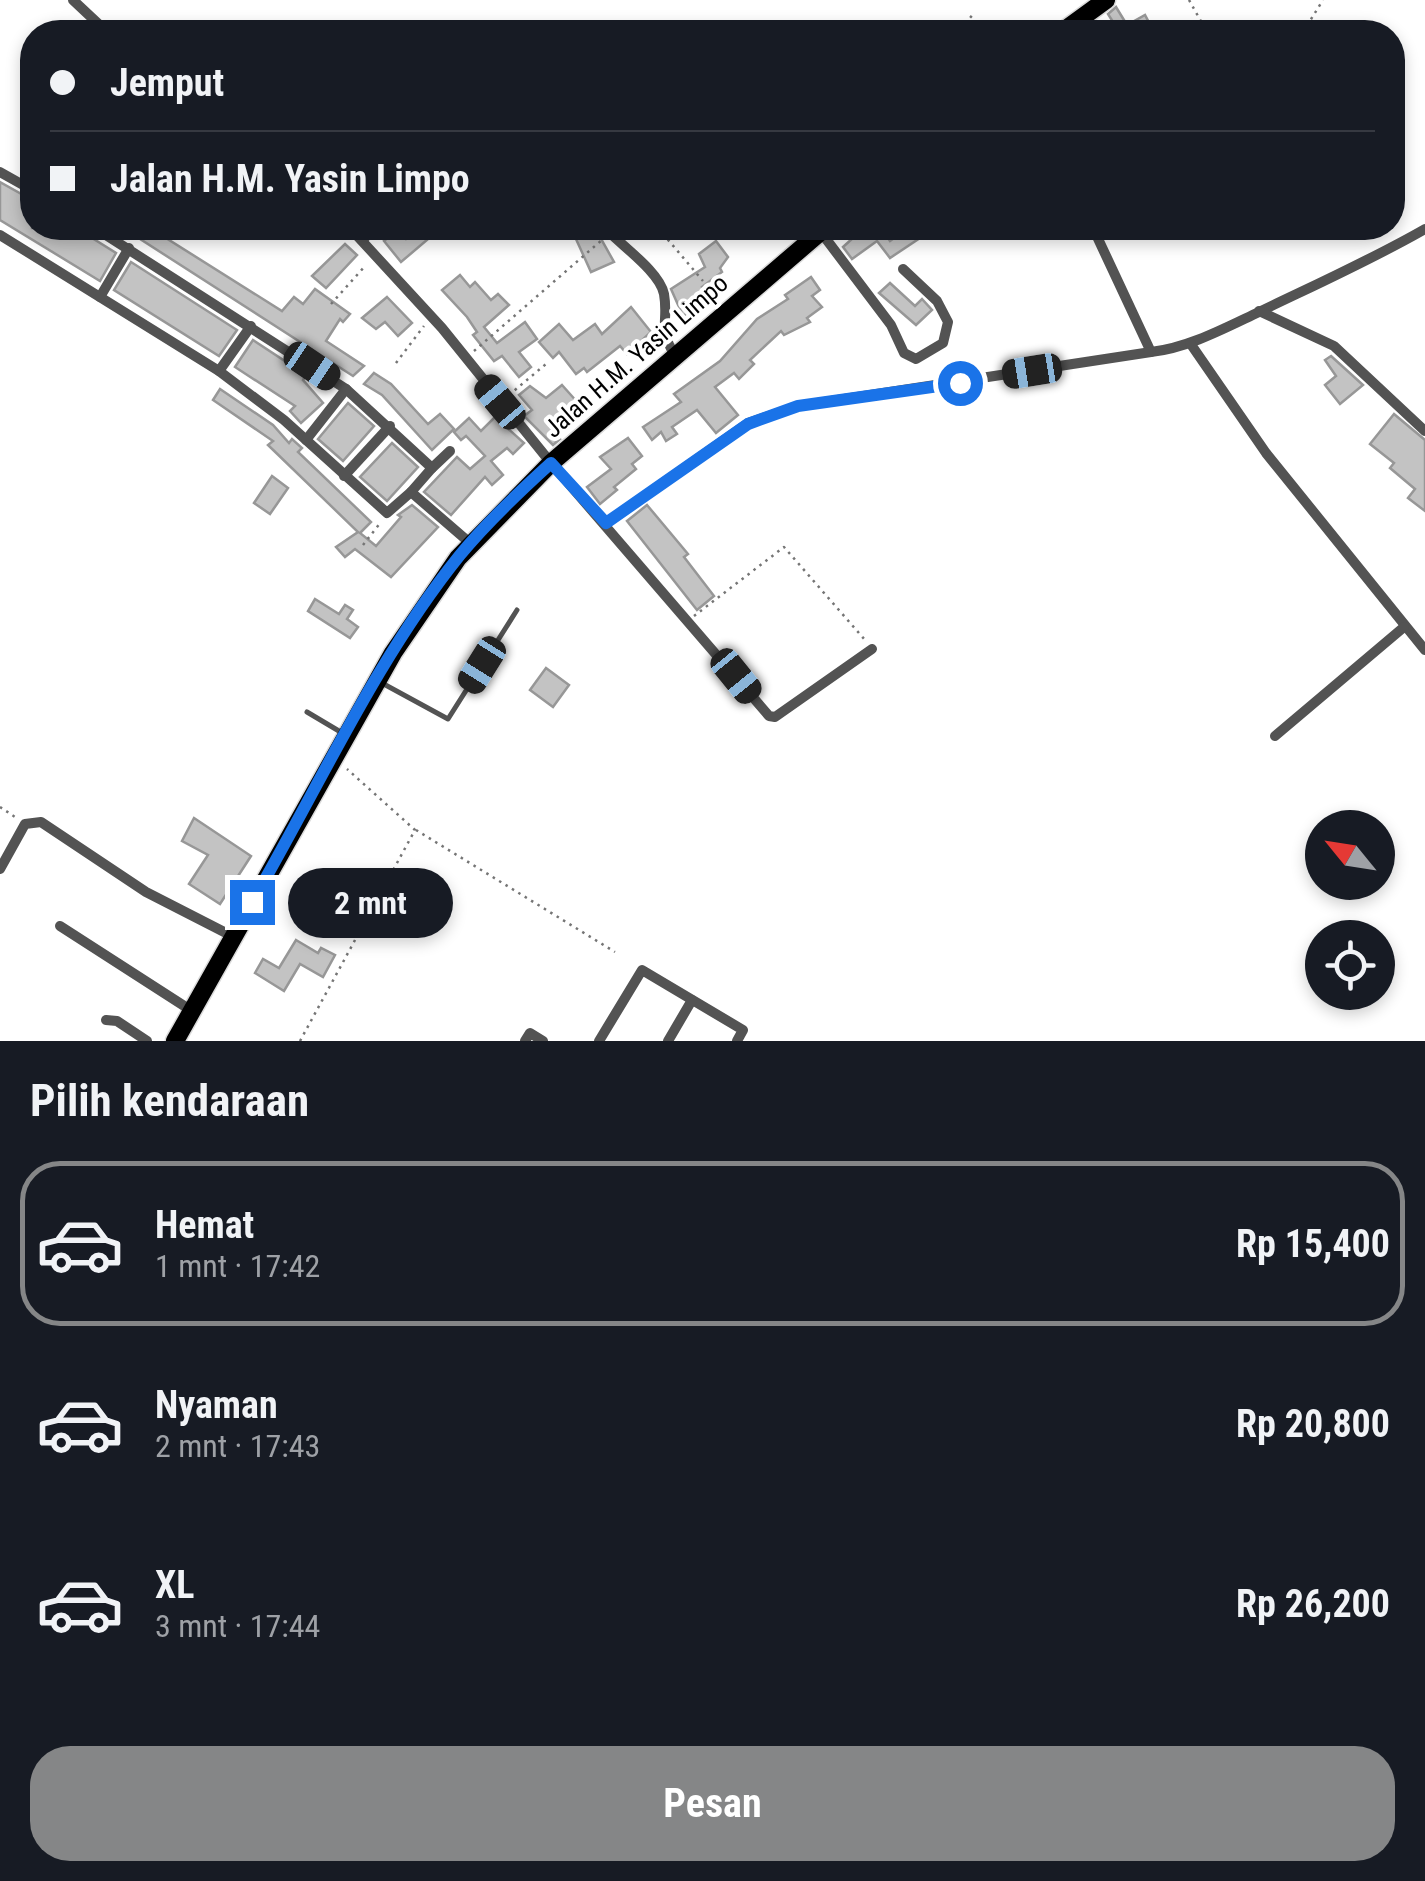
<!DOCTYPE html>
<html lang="id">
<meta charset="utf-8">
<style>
:root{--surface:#171b24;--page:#20242c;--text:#f1f3f6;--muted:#9ea1a6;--line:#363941;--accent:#858687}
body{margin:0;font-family:"Roboto Condensed",sans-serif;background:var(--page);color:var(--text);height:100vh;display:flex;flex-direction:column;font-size:38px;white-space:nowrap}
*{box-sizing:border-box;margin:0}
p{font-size:32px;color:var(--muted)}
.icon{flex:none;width:55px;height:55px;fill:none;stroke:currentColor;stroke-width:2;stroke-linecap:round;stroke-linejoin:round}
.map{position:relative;height:1041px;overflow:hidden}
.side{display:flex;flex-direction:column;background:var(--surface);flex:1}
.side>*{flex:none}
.guide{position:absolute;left:20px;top:20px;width:1385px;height:220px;border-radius:40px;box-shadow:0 5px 15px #0003;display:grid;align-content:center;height:220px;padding:0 30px;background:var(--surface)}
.needle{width:65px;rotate:300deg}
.fabs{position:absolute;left:1305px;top:810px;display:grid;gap:20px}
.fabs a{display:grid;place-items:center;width:90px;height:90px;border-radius:50%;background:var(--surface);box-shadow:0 5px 15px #0003;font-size:50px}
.end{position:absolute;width:45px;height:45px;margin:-22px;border:12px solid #1a73e8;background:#fff;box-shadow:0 0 0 5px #fff}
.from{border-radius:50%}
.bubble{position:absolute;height:70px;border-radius:35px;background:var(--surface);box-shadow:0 5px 15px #0003;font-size:32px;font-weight:700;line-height:70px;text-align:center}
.car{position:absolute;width:30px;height:60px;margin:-30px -15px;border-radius:12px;box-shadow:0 0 8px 2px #0007;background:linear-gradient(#222 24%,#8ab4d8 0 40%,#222 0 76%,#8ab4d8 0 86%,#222 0)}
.guide b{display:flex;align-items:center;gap:35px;height:95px;font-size:38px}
.guide b+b{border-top:2px solid var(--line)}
.guide i{width:25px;height:25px;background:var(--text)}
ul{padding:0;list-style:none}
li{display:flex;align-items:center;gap:30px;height:165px;margin:0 20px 15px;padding:0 10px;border:5px solid transparent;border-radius:40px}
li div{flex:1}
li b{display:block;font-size:38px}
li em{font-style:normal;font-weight:700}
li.current{border-color:var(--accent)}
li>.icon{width:90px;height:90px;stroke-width:1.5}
h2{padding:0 30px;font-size:45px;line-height:120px}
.button{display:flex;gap:20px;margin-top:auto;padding:20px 30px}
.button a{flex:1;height:115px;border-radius:40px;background:var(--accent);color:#fff;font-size:40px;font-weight:700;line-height:115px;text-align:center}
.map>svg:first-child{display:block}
</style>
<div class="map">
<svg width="1425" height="1041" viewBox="0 0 1425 1041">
<rect width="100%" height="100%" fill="#fff"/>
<g fill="#c3c3c3" stroke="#979797" stroke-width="2.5">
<path d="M 1116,7 L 1127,25 L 1145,15 L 1154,32 L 1113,32 L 1118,30 L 1108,14 Z"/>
<path d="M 0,182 L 32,200 L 32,228 L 76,228 L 116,253 L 100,281 L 0,220 Z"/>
<path d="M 123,228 L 150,228 L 282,311 L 294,297 L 303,304 L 315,289 L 350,314 L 343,322 L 340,319 L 326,341 L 364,366 L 353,376 Z"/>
<path d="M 419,228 L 441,228 L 401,262 L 384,241 L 398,229 L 406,239 Z"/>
<path d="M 571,228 L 595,228 L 614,262 L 591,272 Z"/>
<path d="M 864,228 L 883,231 L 890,241 L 908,228 L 935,228 L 890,258 L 877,241 L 852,259 L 843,247 Z"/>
<path d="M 716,241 L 728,257 L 720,268 L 722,272 L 702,287 L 709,298 L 683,316 L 671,289 L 705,267 L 699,254 Z"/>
<path d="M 345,244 L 357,255 L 326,288 L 312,276 Z"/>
<path d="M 131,262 L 237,330 L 219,356 L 114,290 Z"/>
<path d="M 460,275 L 470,287 L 475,282 L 491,300 L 498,294 L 509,305 L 484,327 L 497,343 L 525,322 L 537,339 L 519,352 L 531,367 L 519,377 L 502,356 L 494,361 L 473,335 L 477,332 L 467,317 L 442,290 Z"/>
<path d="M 811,277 L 820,290 L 812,296 L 822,307 L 807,318 L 810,322 L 784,335 L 781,331 L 750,360 L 754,364 L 739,379 L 734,373 L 715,387 L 738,415 L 716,433 L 697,410 L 672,427 L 677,434 L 666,441 L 661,432 L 652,440 L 643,427 L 681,402 L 674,394 L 720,361 L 757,319 L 788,299 L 785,295 Z"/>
<path d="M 890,283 L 915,306 L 922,299 L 932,310 L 916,325 L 879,293 Z"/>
<path d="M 387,297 L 412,323 L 398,336 L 385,322 L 376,329 L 362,318 Z"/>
<path d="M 631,307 L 651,332 L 627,354 L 620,346 L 587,372 L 584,368 L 576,374 L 559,352 L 553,358 L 539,342 L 559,324 L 573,340 L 595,324 L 602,334 Z"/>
<path d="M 253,340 L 306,375 L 303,380 L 323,403 L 301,423 L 290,411 L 295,406 L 235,367 Z"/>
<path d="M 1331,356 L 1363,385 L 1340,404 L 1325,385 L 1336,376 L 1325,360 Z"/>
<path d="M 374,373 L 391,384 L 428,424 L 440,414 L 454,429 L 432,450 L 382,395 L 364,384 Z"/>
<path d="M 562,385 L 579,404 L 550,427 L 560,439 L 553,445 L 524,416 L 532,410 L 519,395 L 530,386 L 546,398 Z"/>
<path d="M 220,389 L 273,425 L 289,443 L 292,439 L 302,448 L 298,452 L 371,522 L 360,533 L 376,546 L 401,517 L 398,515 L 412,505 L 438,527 L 391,577 L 355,549 L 345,557 L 336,547 L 358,532 L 268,445 L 273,441 L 213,400 Z"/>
<path d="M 348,403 L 374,426 L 343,461 L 318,439 Z"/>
<path d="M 1394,414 L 1425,440 L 1425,511 L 1408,498 L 1415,489 L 1390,468 L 1394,463 L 1370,444 Z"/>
<path d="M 495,417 L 524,443 L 513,454 L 507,448 L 491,461 L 503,475 L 492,485 L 485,477 L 451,515 L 424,492 L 457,457 L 470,469 L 485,456 L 466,436 L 461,440 L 454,432 L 469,418 L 481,431 Z"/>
<path d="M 628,438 L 642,456 L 632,464 L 636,469 L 614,487 L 617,490 L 600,504 L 587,487 L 611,469 L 600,457 Z"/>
<path d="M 392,443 L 418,467 L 387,501 L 360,477 Z"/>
<path d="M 272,476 L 288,488 L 270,514 L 254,503 Z"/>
<path d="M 647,505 L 688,554 L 684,557 L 714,596 L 697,610 L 627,521 Z"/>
<path d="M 315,599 L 339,614 L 345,605 L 353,610 L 347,619 L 358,627 L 350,638 L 308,611 Z"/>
<path d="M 546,668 L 569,685 L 553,707 L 530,690 Z"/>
<path d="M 194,818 L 251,856 L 220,904 L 189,884 L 208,855 L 182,841 Z"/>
<path d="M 296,940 L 318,953 L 321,948 L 335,955 L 323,977 L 300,964 L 284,991 L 255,973 L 263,959 L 279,968 Z"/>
</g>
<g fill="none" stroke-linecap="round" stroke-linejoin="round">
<defs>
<g id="primary">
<path d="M 1062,32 L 1106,0"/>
<path d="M 175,1041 L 393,653 L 458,558 L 551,463 L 825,228"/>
</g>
</defs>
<use href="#primary" stroke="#dbdbdb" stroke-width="21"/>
<g stroke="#757575" stroke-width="2.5" stroke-dasharray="2.5 5" stroke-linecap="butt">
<path d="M 1189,0 L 1207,32"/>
<path d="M 970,16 L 988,32"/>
<path d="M 1303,32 L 1323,0"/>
<path d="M 658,228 L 703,281"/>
<path d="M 331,304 L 366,265"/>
<path d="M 474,351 L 603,239"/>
<path d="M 396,363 L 424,326"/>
<path d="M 509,395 L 546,364"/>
<path d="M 363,545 L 381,522"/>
<path d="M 694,616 L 784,547 L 865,640"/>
<path d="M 0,807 L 15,817"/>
<path d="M 416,830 L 615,952"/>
<path d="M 300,1041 L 415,830 L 347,769"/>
</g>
<g stroke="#535353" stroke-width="5">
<path d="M 380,682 L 448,719 L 517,610"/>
<path d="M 307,712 L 344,734"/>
</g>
<g stroke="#535353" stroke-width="10">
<path d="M 73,0 L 107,32"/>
<path d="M 0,172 L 32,190"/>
<path d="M 95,228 L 346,389 L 432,468 L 411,492 L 470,543"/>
<path d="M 350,228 L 442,328 L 551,463 L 769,716 L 775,717 L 872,649"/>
<path d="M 1093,228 L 1151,352 C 1188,348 1225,328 1259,312 C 1315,285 1371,260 1425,229"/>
<path d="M 820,231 L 891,325 L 904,353 L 916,359 L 943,343 L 948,322 L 937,301 L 903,269"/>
<path d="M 609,232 C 625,248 660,273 664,294 C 669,323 657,328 676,357"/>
<path d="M 0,235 L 219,371 L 284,420 L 387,513 L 411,492"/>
<path d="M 362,240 L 376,228"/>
<path d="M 100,297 L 129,248"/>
<path d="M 1259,311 L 1334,346 L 1425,431"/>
<path d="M 1190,343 L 1266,453 L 1425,650"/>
<path d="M 219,371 L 251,326"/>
<path d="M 306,440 L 346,389"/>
<path d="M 432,468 L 450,451"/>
<path d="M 344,476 L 390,426"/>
<path d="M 606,523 L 748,423 L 798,406 L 1151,352"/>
<path d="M 1275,736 L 1404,627"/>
<path d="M 0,869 L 25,824 L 41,822 L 146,892 L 232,936"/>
<path d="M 60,926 L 192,1011"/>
<path d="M 106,1020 L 117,1021 L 147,1041"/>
<path d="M 525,1041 L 530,1033 L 543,1041"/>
<path d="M 599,1041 L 642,970 L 743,1030 L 737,1041"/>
<path d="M 668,1041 L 692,1000"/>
</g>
<use href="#primary" stroke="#000" stroke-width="18"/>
</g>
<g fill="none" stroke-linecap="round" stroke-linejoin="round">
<path stroke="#1a73e8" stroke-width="12" d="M 252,902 C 319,787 376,659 460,555 C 488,521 519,492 551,463 L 606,523 L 748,424 L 798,406 L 960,383"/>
</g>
<g text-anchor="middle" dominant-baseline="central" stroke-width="8" stroke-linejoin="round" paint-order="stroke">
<g font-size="25" fill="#000" stroke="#fff">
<text transform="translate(636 356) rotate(-41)">Jalan H.M. Yasin Limpo</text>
</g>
</g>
</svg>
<div class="fabs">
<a><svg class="needle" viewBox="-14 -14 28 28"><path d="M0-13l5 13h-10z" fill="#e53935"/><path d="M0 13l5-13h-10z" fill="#9ea1a6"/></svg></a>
<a><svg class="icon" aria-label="locate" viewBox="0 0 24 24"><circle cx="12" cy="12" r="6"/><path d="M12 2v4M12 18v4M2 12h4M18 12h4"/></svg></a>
</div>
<i class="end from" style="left:960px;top:383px"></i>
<i class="end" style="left:252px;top:902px"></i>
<div class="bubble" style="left:288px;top:868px;width:165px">2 mnt</div>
<i class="car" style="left:312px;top:366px;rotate:124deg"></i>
<i class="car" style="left:1032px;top:371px;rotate:261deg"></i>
<i class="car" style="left:500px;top:402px;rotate:320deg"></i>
<i class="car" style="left:482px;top:665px;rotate:212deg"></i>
<i class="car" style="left:736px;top:676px;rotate:141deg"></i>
<div class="guide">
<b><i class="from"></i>Jemput</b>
<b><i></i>Jalan H.M. Yasin Limpo</b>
</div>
</div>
<section class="side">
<h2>Pilih kendaraan</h2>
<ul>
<li class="current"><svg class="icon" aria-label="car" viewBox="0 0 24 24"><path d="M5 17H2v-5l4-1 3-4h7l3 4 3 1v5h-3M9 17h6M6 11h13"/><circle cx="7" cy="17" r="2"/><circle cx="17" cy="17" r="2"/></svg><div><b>Hemat</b><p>1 mnt · 17:42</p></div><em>Rp 15,400</em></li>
<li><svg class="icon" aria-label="car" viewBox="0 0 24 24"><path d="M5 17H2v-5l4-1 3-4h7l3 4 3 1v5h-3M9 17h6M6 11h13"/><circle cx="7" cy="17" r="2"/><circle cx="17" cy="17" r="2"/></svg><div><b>Nyaman</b><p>2 mnt · 17:43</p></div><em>Rp 20,800</em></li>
<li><svg class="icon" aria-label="car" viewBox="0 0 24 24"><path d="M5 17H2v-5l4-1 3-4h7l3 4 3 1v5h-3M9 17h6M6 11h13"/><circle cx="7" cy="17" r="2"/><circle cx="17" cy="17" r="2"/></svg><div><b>XL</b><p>3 mnt · 17:44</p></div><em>Rp 26,200</em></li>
</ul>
<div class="button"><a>Pesan</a></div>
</section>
